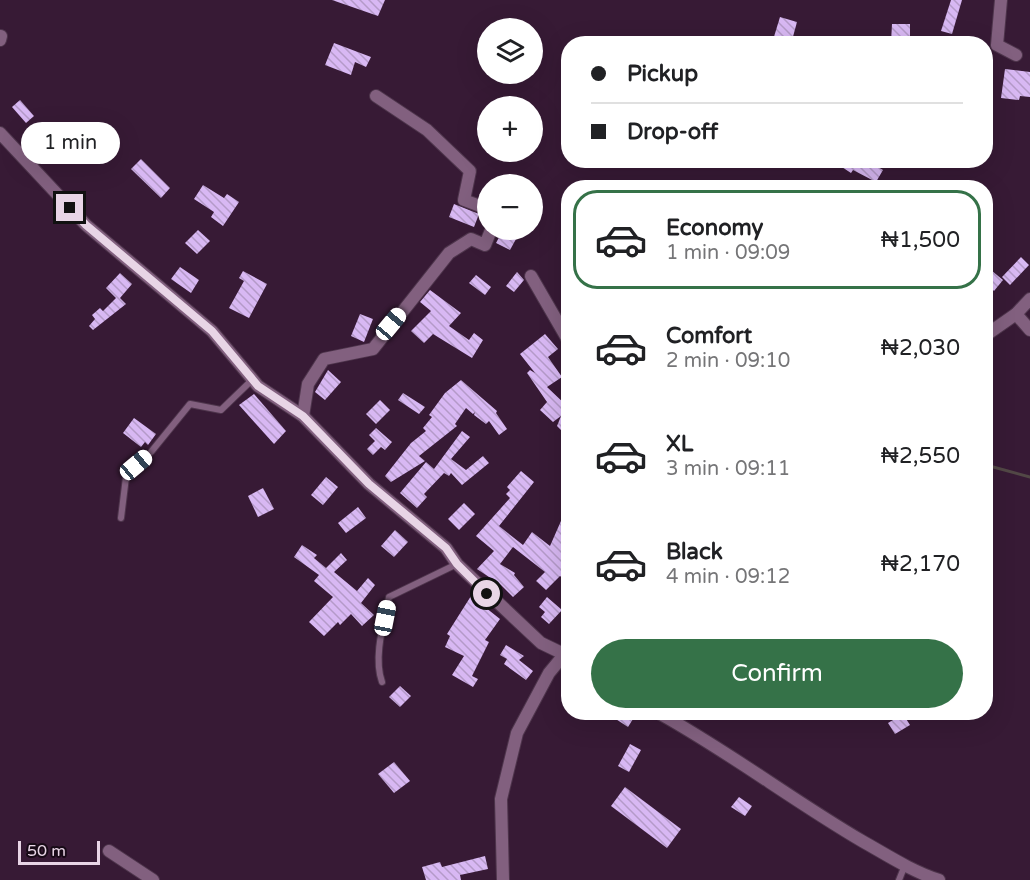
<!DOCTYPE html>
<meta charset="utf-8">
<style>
:root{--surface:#fff;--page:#f2f2f2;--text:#202124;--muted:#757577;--line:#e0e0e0;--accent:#357248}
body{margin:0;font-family:"Varela Round",sans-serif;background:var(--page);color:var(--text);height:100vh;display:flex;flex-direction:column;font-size:22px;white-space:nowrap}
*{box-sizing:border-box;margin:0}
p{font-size:20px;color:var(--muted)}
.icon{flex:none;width:33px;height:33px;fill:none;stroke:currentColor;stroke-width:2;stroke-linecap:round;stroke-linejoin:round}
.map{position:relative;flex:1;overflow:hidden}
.sheet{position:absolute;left:561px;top:180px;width:432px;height:540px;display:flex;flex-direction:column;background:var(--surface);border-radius:24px;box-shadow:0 6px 24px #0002}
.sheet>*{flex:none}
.top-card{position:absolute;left:561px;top:36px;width:432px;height:132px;border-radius:24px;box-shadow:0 6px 24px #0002;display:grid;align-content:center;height:132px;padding:0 30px;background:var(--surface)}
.tools{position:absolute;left:477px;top:18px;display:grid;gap:12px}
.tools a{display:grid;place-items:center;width:66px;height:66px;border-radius:50%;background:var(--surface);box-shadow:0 6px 24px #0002;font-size:30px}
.scale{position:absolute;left:18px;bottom:15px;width:82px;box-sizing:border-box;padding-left:6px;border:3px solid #e8d5e6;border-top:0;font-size:16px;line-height:21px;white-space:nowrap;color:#e8d5e6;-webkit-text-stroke:4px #170a16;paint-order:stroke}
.end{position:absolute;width:27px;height:27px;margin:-14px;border:8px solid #e8d5e6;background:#111;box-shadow:0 0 0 3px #111}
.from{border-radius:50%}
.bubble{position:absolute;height:42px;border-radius:21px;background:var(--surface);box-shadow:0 6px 24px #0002;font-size:20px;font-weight:600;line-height:42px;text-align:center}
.car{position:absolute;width:18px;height:36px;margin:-18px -9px;border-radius:8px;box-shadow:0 0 4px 2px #0007;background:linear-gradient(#fff 24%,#345 0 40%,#fff 0 76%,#345 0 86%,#fff 0)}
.top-card b{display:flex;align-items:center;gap:21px;height:57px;font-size:22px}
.top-card b+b{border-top:2px solid var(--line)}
.top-card i{width:15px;height:15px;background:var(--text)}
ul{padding:10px 0 0;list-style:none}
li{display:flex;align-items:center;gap:18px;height:99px;margin:0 12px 9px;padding:0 18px;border:3px solid transparent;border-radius:24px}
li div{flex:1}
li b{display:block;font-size:22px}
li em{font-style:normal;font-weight:600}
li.current{border-color:var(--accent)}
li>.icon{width:54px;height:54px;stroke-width:1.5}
.button{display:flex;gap:12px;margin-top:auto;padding:12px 30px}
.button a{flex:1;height:69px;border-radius:36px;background:var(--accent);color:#fff;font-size:24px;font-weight:600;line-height:69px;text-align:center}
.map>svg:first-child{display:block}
</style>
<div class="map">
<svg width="1030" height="880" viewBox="0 0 1030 880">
<defs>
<pattern id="building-back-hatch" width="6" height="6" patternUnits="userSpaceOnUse" patternTransform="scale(1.5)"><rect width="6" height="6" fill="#d8b8f3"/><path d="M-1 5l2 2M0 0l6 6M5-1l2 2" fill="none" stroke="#b49ac8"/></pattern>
</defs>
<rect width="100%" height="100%" fill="#371a35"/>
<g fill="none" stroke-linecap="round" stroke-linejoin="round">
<path stroke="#524846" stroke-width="3" d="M 986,465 L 1030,477"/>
</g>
<g fill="url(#building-back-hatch)">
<path d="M 332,0 L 385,0 L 378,16 Z"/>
<path d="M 951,0 L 962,0 L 952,34 L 941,31 Z"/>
<path d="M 780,17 L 797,22 L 791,44 L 773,40 Z"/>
<path d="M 892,24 L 910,24 L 910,42 L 891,42 Z"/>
<path d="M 334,43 L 371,57 L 366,67 L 355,62 L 351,75 L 325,65 Z"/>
<path d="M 1005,69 L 1030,72 L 1030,97 L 1020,96 L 1019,100 L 1001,98 Z"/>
<path d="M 20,100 L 34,116 L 26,123 L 12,107 Z"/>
<path d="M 141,159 L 170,188 L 161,198 L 131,169 Z"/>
<path d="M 831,160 L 866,160 L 883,170 L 876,182 L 853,170 L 851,173 Z"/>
<path d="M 203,185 L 224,198 L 227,194 L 239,202 L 223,226 L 211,217 L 214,212 L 194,199 Z"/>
<path d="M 454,204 L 479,214 L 474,227 L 449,217 Z"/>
<path d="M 198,230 L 210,241 L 197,254 L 185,243 Z"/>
<path d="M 503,230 L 521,230 L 510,250 L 496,243 Z"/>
<path d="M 1021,257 L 1029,265 L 1010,285 L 1002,277 Z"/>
<path d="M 986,266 L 1003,280 L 994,291 L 986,284 Z"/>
<path d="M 180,267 L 199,280 L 191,293 L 171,279 Z"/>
<path d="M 243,271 L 267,284 L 249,318 L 229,308 L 244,281 L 239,278 Z"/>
<path d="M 517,272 L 524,280 L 514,292 L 506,286 Z"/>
<path d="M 120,273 L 132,284 L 120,298 L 126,304 L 93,330 L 89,326 L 95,319 L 92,315 L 100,308 L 103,311 L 116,298 L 106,288 Z"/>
<path d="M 476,275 L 491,287 L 485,295 L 469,283 Z"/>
<path d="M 430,290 L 461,313 L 449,326 L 469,340 L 474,333 L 483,340 L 472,358 L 433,334 L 424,343 L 411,331 L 431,311 L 420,302 Z"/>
<path d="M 360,314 L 373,319 L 364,342 L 351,336 Z"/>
<path d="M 545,334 L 558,349 L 548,357 L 562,377 L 547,387 L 566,405 L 568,399 L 568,428 L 564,433 L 557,426 L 561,416 L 553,422 L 540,410 L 547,402 L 527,373 L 530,370 L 535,373 L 520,354 Z"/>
<path d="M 328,370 L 341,382 L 325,400 L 315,392 Z"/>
<path d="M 461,380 L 497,411 L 496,413 L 507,429 L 499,435 L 489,421 L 486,424 L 474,415 L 475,412 L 473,414 L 466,408 L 455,424 L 457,426 L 419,456 L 425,461 L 391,482 L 385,476 L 411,443 L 426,431 L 423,428 L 432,417 L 429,415 L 445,393 Z"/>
<path d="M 403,393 L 425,407 L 419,414 L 398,400 Z"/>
<path d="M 254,394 L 286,431 L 274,444 L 239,405 Z"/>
<path d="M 380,400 L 390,410 L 376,424 L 366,414 Z"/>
<path d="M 134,418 L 156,434 L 148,445 L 145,442 L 141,447 L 123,433 Z"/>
<path d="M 376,428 L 392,442 L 385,450 L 381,447 L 373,455 L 367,449 L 375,441 L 369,435 Z"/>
<path d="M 462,431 L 470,437 L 451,459 L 466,470 L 483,456 L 489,463 L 462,485 L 451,473 L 449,476 L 444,473 L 424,494 L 427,497 L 417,508 L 400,493 L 426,462 L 434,469 Z"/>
<path d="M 521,471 L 534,482 L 499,526 L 523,545 L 532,532 L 550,546 L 568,505 L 568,582 L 560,576 L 546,590 L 536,581 L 545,572 L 513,547 L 500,564 L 515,573 L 514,575 L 524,587 L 513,597 L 501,585 L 477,569 L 494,551 L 476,536 L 510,498 L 506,494 L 510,490 L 507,487 Z"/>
<path d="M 326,477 L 338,487 L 323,505 L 311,495 Z"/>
<path d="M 263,488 L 274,509 L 258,517 L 248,496 Z"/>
<path d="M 464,503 L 475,514 L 459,530 L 448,519 Z"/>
<path d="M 358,507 L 366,518 L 346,533 L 338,523 Z"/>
<path d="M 395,530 L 408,542 L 394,557 L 381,546 Z"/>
<path d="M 302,545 L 317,555 L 314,558 L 326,568 L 341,553 L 347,560 L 334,572 L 357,591 L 368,578 L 375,585 L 361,603 L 374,615 L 362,626 L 351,614 L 340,625 L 338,622 L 324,636 L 309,622 L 333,597 L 314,581 L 319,575 L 294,557 Z"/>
<path d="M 471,596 L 500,619 L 485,640 L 489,642 L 472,676 L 478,679 L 473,687 L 452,675 L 464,656 L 445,647 L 450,636 L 447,634 Z"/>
<path d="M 547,597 L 562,610 L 549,624 L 541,617 L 545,612 L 539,607 Z"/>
<path d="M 506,645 L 524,656 L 519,660 L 533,671 L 526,680 L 504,664 L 507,659 L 500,655 Z"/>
<path d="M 400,686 L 411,696 L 400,707 L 389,697 Z"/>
<path d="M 605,712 L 623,712 L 633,719 L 628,727 Z"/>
<path d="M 903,714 L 910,725 L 895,734 L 888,723 Z"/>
<path d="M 630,744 L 641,750 L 629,772 L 618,766 Z"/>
<path d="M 394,762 L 410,781 L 394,793 L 378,774 Z"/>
<path d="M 625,787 L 681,829 L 667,848 L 611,806 Z"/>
<path d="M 739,797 L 752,806 L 745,816 L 731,807 Z"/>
<path d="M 485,856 L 488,869 L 460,875 L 461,880 L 426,880 L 422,867 L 440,862 L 442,867 Z"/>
</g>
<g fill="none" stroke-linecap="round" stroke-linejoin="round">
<defs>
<g id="service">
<path d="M 121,518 L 126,477 L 151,452 L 190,404 L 221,410 L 252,380"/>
<path d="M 382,682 C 373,657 384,622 389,597 L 457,564"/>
<path d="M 899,880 L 905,865"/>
</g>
<g id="minor">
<path d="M 1001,0 L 997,45 L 1016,55"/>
<path d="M 0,40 L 1,36"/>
<path d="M 376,96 L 427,130 L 470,171 L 464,200 L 488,209"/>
<path d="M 0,133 L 86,225 L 212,331 L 258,386 L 303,416 L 369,484 L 446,548 L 457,564 L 541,643 L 568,656"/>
<path d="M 531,276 L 568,340"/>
<path d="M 1016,314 L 1030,330"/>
<path d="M 986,335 L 1016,314 L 1030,299"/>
<path d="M 303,416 L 308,384 L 324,359 L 373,349 L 449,253 L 471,239 L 485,245 L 491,230"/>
<path d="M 657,712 C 728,751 792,800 862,841 C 887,855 911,871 939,880"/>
<path d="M 109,851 L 153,880"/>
<path d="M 503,880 L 501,799 L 517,733 L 549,673 L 568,650"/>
</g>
</defs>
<use href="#service" stroke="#4e354c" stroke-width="8"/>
<use href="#minor" stroke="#4e354c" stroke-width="14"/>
<use href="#service" stroke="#82607f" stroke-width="6"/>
<use href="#minor" stroke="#82607f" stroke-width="12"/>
</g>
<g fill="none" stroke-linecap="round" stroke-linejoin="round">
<path stroke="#e8d5e6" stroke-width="8" d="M 70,208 L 86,225 L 212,331 L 258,386 L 303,416 L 369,484 L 446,548 L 457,564 L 487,594"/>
</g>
</svg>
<div class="tools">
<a><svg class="icon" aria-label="layers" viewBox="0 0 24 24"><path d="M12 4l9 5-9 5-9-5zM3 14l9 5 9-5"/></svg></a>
<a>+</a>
<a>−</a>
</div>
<div class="scale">50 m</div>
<i class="end from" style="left:487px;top:594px"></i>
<i class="end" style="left:70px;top:208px"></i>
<div class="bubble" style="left:21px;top:122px;width:99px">1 min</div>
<i class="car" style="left:391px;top:324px;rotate:40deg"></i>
<i class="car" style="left:136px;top:465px;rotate:50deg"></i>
<i class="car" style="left:385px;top:618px;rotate:11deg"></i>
<div class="top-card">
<b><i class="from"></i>Pickup</b>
<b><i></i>Drop-off</b>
</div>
<section class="sheet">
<ul>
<li class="current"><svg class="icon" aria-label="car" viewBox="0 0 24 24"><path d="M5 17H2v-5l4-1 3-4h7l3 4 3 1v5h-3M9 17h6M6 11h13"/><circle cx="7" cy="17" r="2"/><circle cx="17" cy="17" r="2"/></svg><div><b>Economy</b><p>1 min · 09:09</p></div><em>₦1,500</em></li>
<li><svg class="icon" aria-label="car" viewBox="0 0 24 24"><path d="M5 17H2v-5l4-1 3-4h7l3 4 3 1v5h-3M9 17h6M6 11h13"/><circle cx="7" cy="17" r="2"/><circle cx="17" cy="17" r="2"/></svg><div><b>Comfort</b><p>2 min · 09:10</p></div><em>₦2,030</em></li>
<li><svg class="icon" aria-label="car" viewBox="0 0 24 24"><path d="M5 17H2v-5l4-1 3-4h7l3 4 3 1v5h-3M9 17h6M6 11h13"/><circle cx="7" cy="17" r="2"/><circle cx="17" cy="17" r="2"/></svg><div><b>XL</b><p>3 min · 09:11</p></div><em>₦2,550</em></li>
<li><svg class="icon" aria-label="car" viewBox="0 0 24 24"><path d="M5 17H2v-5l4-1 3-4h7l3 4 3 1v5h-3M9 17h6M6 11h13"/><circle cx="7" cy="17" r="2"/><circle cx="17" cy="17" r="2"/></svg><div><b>Black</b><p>4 min · 09:12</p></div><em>₦2,170</em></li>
</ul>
<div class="button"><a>Confirm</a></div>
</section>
</div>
